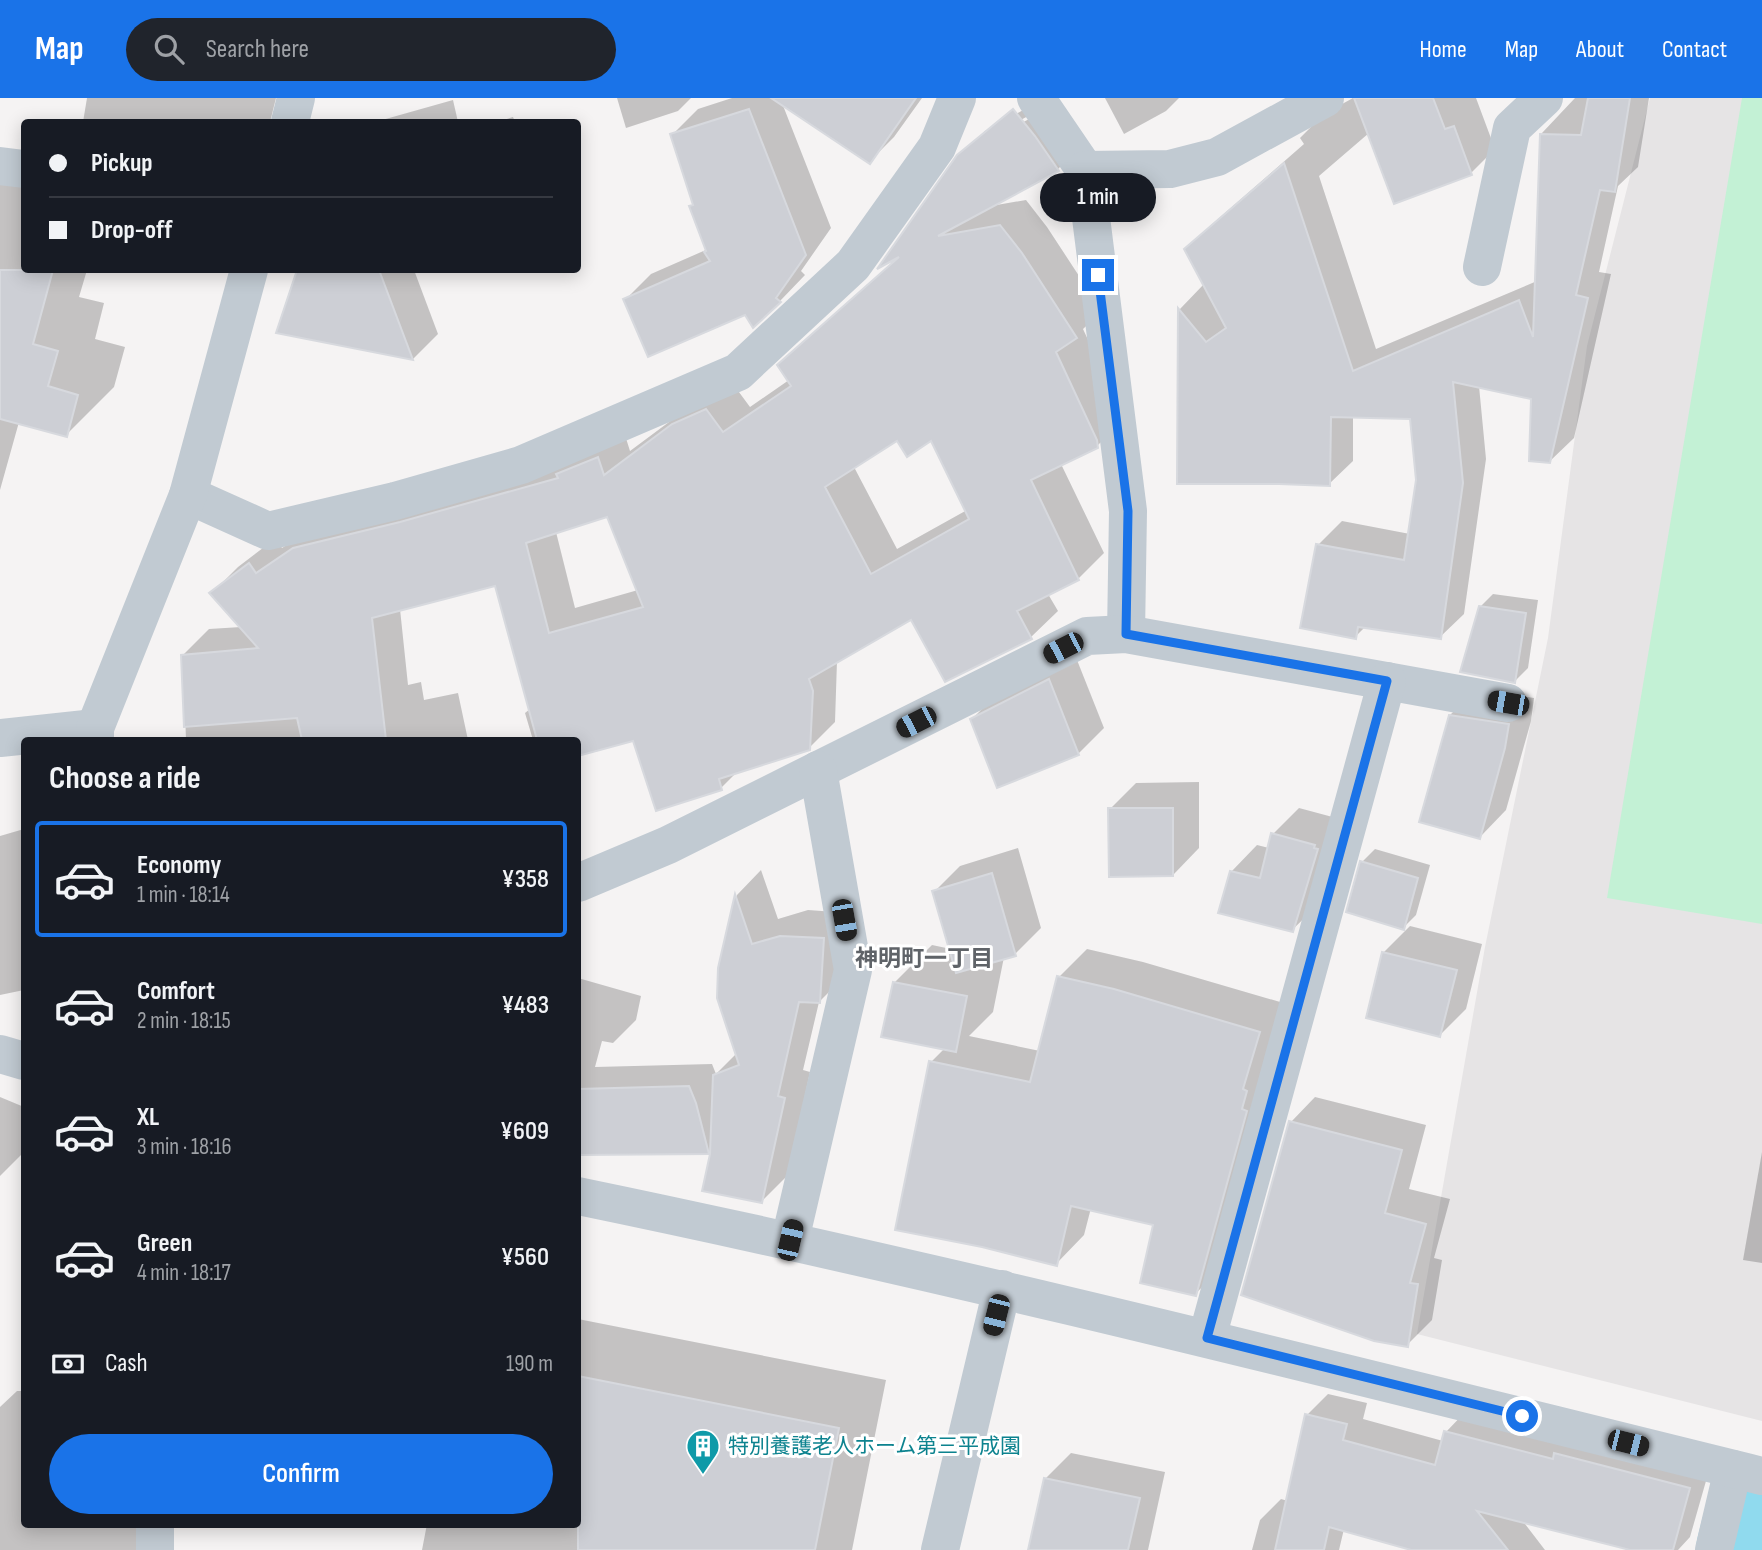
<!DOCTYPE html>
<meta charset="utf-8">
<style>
:root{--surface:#171b24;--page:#20242c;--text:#f1f3f6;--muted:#9ea1a6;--line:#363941;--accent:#1a73e8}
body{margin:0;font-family:"Sofia Sans Condensed","Noto Sans JP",sans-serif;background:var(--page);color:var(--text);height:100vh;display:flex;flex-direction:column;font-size:26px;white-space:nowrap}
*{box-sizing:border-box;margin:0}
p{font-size:23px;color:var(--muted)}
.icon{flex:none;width:38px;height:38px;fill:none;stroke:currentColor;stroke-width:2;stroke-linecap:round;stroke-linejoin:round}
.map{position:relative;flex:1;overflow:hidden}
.details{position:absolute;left:21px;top:639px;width:560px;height:791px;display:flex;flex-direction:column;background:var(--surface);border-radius:7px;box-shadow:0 4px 18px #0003}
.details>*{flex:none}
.guide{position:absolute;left:21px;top:21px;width:560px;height:154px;border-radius:7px;box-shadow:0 4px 18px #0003;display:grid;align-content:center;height:154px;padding:0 28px;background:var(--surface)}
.end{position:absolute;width:32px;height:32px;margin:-16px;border:9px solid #1a73e8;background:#fff;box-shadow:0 0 0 4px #fff}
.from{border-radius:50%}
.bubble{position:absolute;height:49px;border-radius:24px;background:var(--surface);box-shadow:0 4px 18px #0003;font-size:23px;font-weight:600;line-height:49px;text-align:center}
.car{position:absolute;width:21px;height:42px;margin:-21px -10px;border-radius:9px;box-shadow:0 0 5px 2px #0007;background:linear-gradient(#222 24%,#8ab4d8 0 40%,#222 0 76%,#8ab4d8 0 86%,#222 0)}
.guide b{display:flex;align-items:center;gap:24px;height:66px;font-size:26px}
.guide b+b{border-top:2px solid var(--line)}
.guide i{width:18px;height:18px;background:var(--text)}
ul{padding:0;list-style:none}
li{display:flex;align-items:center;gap:21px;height:116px;margin:0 14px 10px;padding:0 14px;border:4px solid transparent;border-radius:7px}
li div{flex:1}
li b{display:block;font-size:26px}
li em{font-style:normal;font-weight:600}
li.selected{border-color:var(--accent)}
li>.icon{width:63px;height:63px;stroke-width:1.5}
h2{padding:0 28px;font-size:32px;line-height:84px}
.pay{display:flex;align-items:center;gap:18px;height:77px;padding:0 28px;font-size:26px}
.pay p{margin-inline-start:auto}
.cta{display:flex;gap:14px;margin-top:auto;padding:14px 28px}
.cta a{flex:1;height:80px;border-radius:42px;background:var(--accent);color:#fff;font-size:28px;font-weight:600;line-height:80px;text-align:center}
header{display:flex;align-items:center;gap:42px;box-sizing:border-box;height:98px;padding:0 35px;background:var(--accent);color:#fff}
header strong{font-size:33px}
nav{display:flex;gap:38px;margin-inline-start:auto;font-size:24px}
.search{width:490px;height:63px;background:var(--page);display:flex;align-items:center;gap:18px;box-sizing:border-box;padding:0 24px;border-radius:38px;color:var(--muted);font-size:26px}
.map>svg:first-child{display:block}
</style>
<header>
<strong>Map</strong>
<div class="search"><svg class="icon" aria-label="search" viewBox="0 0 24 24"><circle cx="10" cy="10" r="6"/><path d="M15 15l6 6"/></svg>Search here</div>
<nav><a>Home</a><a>Map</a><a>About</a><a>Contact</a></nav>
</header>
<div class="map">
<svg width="1762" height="1452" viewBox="0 0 1762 1452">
<rect width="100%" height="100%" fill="#f5f3f3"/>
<path fill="#e6e4e5" d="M 1650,0 L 1762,0 L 1762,1323 L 1417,1236 L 1485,849 L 1548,540 L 1587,248 Z"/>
<path fill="#c3f1d5" d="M 1742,0 L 1762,0 L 1762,826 L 1607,800 Z"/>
<g fill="#0003" fill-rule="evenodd">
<path d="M 87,0 L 276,0 L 270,24 L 83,24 Z"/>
<path d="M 617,0 L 691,0 L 678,13 L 626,30 Z"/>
<path d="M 732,0 L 922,0 L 894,39 L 870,63 L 782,5 L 831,130 L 801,173 L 805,177 L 780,203 L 745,215 L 625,202 L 651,176 L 708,151 L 672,37 L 698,11 Z"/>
<path d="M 1045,0 L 1084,45 L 1058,71 L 991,108 L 1026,102 L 1047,129 L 1102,213 L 1083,231 L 1122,315 L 1123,322 L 1097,348 L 1061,366 L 1104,455 L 1078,481 L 1048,496 L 1058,513 L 1031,539 L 946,582 L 912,519 L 837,563 L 835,624 L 809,650 L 738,673 L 721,690 L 634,641 L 578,656 L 578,642 L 533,642 L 525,615 L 530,611 L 496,486 L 400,511 L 408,587 L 421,584 L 424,602 L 458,595 L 468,642 L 186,642 L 183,557 L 209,531 L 241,529 L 212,495 L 238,469 L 276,440 L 282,450 L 321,424 L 624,334 L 630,353 L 700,301 L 733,286 L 750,309 L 789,282 L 780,268 L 898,160 L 958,60 L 985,33 ZM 1030,17 L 1031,20 L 968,54 L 968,50 ZM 932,340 L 967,412 L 897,451 L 854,369 L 897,341 ZM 608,417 L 638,492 L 575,510 L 556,434 Z"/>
<path d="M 1105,0 L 1179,0 L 1166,13 L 1124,36 Z"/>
<path d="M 1353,0 L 1476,0 L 1495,51 L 1471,75 L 1369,35 L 1319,78 L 1376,251 L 1537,183 L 1542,35 L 1575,0 L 1649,0 L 1638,69 L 1618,88 L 1599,174 L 1611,176 L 1574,340 L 1550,363 L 1533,299 L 1479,288 L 1486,361 L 1464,516 L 1440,539 L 1366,528 L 1355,539 L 1318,447 L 1342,423 L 1410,436 L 1418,382 L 1412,319 L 1353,318 L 1353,363 L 1329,386 L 1179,385 L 1180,211 L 1204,186 L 1186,152 L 1210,128 L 1304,46 L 1300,40 L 1324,16 Z"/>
<path d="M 453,2 L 458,24 L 375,24 Z"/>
<path d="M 513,19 L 515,24 L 497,24 Z"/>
<path d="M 24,60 L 24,172 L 87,172 L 79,199 L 104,205 L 95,241 L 125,249 L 114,289 L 66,337 L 19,324 L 0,392 L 0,70 Z"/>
<path d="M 299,172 L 414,172 L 438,236 L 413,261 L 279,234 Z"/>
<path d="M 1493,496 L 1538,502 L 1528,570 L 1515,583 L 1480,509 Z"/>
<path d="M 1075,557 L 1104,630 L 1078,656 L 972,621 L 998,595 Z"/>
<path d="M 1477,591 L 1534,600 L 1531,623 L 1506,712 L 1480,739 L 1450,617 Z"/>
<path d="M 1199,684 L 1199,750 L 1173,777 L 1110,711 L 1136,685 Z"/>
<path d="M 1299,710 L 1340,721 L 1319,806 L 1292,832 L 1231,774 L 1257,747 L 1269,750 L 1273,736 Z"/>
<path d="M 24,731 L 24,892 L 0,897 L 0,738 Z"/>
<path d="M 1018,750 L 1041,830 L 1015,856 L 1004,859 L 993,914 L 969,938 L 1040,953 L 1059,879 L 1087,851 L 1143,864 L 1287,906 L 1224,1168 L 1195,1196 L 1155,1125 L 1091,1110 L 1084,1137 L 1056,1166 L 931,964 L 945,950 L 894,885 L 932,847 L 951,851 L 934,794 L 960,768 Z"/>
<path d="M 1375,751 L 1430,767 L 1416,817 L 1403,830 L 1362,764 Z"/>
<path d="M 761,772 L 778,821 L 808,812 L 849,815 L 846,877 L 819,904 L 803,972 L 810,974 L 788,1077 L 761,1104 L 712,1051 L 708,1055 L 618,1055 L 578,1044 L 578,880 L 641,898 L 636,922 L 613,945 L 602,943 L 595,969 L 712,966 L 716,976 L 737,955 L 720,870 L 737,797 Z"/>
<path d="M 1410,828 L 1482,846 L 1466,911 L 1440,937 L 1368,919 L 1384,854 Z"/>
<path d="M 0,999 L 24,1009 L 24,1054 L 0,1078 Z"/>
<path d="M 1315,999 L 1426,1027 L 1409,1091 L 1450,1101 L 1434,1160 L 1442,1162 L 1432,1222 L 1407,1247 L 1291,1024 Z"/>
<path d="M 1762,1054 L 1762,1165 L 1743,1162 Z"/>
<path d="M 578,1221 L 886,1282 L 852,1452 L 422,1452 L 427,1426 L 578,1426 Z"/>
<path d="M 17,1293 L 24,1293 L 24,1426 L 158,1426 L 158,1452 L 0,1452 L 0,1309 Z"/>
<path d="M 1328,1296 L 1367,1305 L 1363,1321 L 1443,1343 L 1446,1334 L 1467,1312 L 1710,1369 L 1690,1439 L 1678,1452 L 1637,1452 L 1522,1422 L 1545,1452 L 1450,1452 L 1344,1431 L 1339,1452 L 1252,1452 L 1260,1422 L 1281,1401 L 1288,1403 L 1307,1317 Z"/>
<path d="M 1071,1355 L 1165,1374 L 1148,1452 L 1030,1452 L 1045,1381 Z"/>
</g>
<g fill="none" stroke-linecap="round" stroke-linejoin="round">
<path stroke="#90daee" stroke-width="98" d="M 1745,1452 L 1750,1432 L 1762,1424"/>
</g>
<g fill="#cdcfd5" stroke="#d7d9de" stroke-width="2" fill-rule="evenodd">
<path d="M 771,0 L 916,0 L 870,66 Z"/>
<path d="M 1354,0 L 1433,0 L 1445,31 L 1454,28 L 1472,77 L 1394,106 Z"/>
<path d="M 1588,0 L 1630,0 L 1615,94 L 1600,92 L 1576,197 L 1588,200 L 1550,365 L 1529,363 L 1531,301 L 1453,284 L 1463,385 L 1441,541 L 1358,529 L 1356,541 L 1300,530 L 1316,446 L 1404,462 L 1416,382 L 1410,321 L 1331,319 L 1330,388 L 1279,386 L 1177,386 L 1178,210 L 1206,244 L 1226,230 L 1184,151 L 1284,65 L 1353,273 L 1519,202 L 1533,239 L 1540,36 L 1581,37 Z"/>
<path d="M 749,11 L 806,157 L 776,200 L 781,204 L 753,230 L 745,217 L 648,259 L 623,201 L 710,163 L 704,154 L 706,153 L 689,108 L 693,107 L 670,36 Z"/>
<path d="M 1013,11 L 1035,38 L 1059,73 L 938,138 L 1000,127 L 1022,155 L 1077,240 L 1056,254 L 1097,342 L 1098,350 L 1031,382 L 1079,482 L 1017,513 L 1032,541 L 945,584 L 911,522 L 809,581 L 813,593 L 810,652 L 719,681 L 722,692 L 656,713 L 633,643 L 578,658 L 578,642 L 537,642 L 495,488 L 372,520 L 386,642 L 302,642 L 297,620 L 184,629 L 181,557 L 258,550 L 209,495 L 249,465 L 256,475 L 293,450 L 400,424 L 558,380 L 556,376 L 598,359 L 604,377 L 672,326 L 706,311 L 723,334 L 791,288 L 777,267 L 899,159 L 877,171 L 957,57 ZM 897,343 L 907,359 L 931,343 L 969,421 L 871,476 L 825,389 ZM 607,419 L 643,509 L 549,535 L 526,445 Z"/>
<path d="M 0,172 L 53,172 L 33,246 L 58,253 L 48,288 L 78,297 L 67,339 L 0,321 Z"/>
<path d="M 297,172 L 379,172 L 413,262 L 276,235 Z"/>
<path d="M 1479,508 L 1526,515 L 1515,585 L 1460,574 Z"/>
<path d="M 1049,581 L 1079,657 L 997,690 L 970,621 Z"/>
<path d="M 1449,617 L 1509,626 L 1505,650 L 1480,741 L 1419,724 Z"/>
<path d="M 1108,710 L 1173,710 L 1173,778 L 1109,779 Z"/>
<path d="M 1271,735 L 1315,747 L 1314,750 L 1318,751 L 1293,834 L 1218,815 L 1230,773 L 1260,780 Z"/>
<path d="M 1360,763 L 1418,780 L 1404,832 L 1346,814 Z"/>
<path d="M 992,775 L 1016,858 L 956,875 L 932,793 Z"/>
<path d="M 735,796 L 752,846 L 780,838 L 824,840 L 820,905 L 799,904 L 778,998 L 785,1000 L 762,1105 L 702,1093 L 710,1056 L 713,977 L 739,967 L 717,900 L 718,870 Z"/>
<path d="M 1382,854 L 1457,872 L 1440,939 L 1366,920 Z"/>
<path d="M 1057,878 L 1114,891 L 1260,934 L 1243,991 L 1247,993 L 1242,1011 L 1247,1013 L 1196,1198 L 1140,1185 L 1153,1127 L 1071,1108 L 1057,1168 L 982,1149 L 895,1132 L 929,963 L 1030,984 Z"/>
<path d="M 893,884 L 967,898 L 956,954 L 881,939 Z"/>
<path d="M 689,988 L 696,1005 L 709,1056 L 578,1057 L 578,991 Z"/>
<path d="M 1289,1023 L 1402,1052 L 1385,1115 L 1426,1126 L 1410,1185 L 1418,1186 L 1408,1249 L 1374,1243 L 1241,1197 Z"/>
<path d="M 578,1278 L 839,1330 L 815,1452 L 578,1452 Z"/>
<path d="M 1305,1316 L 1347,1326 L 1343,1342 L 1435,1367 L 1444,1333 L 1553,1361 L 1554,1355 L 1690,1390 L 1673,1452 L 1630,1452 L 1477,1413 L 1508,1452 L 1411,1452 L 1329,1429 L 1324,1452 L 1275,1452 Z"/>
<path d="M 1044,1380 L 1140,1400 L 1128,1452 L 1028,1452 Z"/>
</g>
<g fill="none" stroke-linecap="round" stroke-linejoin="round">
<g stroke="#c1cad2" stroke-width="38">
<path d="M 1036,0 L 1085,72 L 1128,413 L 1126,536"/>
<path d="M 290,24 L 296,0"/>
<path d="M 0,68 L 24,71"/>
<path d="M 1085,72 L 1170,71 L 1217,59 L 1325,0"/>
<path d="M 1482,169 L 1512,30 L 1544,0"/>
<path d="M 188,397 L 268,433 L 395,403 L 521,367 L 738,274 L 853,167 L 937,49 L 957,0"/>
<path d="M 0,640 L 95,630"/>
<path d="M 95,642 L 95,630 L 188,397 L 249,172"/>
<path d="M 578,785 L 668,747 L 1087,538 L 1126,536 L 1508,605"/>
<path d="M 790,1142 L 853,872 L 818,672"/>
<path d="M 1207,1240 L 1387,583"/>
<path d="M 155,1452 L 155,1426"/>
<path d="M 940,1452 L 1002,1191"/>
<path d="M 1714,1452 L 1733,1371"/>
</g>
<g stroke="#c1cad2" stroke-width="38">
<path d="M 0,956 L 24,963"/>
<path d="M 578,1098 C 975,1180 1368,1281 1762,1378"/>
</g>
</g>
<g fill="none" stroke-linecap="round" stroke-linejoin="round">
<path stroke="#1a73e8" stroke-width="9" d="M 1098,177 L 1128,413 L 1126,536 L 1387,583 L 1207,1240 L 1522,1318"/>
</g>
<defs>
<symbol id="building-pin" viewBox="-11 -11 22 30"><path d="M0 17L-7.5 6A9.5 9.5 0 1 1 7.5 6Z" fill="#0f9aa8" stroke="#fff"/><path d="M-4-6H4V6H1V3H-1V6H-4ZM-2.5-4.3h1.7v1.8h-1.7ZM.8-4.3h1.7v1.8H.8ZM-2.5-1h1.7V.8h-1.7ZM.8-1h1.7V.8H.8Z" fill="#fff"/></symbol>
</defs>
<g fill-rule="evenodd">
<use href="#building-pin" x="684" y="1329" width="38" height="52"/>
</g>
<g text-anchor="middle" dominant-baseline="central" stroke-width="6" stroke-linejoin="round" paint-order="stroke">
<g font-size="21" fill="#0d838f" stroke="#fff" text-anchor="start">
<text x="728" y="1348">特別養護老人ホーム第三平成園</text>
</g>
<g font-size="23" font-weight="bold" fill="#5f6368" stroke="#fff">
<text x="924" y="861">神明町一丁目</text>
</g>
</g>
</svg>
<i class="end from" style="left:1522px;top:1318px"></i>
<i class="end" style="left:1098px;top:177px"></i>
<div class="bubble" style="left:1040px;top:75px;width:116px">1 min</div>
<i class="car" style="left:1063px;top:550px;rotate:243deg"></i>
<i class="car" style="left:1508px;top:605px;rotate:280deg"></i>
<i class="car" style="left:916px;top:624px;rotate:243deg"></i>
<i class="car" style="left:844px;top:822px;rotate:170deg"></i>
<i class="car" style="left:790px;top:1142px;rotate:13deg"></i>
<i class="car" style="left:996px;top:1217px;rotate:194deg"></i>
<i class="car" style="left:1628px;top:1345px;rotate:104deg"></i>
<div class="guide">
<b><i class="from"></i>Pickup</b>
<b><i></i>Drop-off</b>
</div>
<section class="details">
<h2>Choose a ride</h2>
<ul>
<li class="selected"><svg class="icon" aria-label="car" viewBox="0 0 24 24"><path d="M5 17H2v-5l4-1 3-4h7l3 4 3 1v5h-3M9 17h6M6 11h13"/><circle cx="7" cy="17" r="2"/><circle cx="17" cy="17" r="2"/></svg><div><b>Economy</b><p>1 min · 18:14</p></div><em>¥358</em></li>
<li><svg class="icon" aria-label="car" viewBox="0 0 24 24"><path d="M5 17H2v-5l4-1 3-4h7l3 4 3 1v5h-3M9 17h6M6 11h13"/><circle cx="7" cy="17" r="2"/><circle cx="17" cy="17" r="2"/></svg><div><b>Comfort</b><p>2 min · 18:15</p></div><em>¥483</em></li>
<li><svg class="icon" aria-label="car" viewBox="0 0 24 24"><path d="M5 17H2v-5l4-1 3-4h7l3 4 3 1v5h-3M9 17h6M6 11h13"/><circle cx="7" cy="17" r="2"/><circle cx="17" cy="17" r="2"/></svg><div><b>XL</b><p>3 min · 18:16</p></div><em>¥609</em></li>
<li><svg class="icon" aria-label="car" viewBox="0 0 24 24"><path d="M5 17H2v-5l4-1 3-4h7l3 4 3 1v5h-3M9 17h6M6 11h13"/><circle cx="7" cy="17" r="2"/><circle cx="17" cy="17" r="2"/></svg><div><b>Green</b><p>4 min · 18:17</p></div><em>¥560</em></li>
</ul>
<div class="pay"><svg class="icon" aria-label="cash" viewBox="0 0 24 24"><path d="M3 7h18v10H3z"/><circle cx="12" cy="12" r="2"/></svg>Cash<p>190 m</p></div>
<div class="cta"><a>Confirm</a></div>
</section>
</div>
